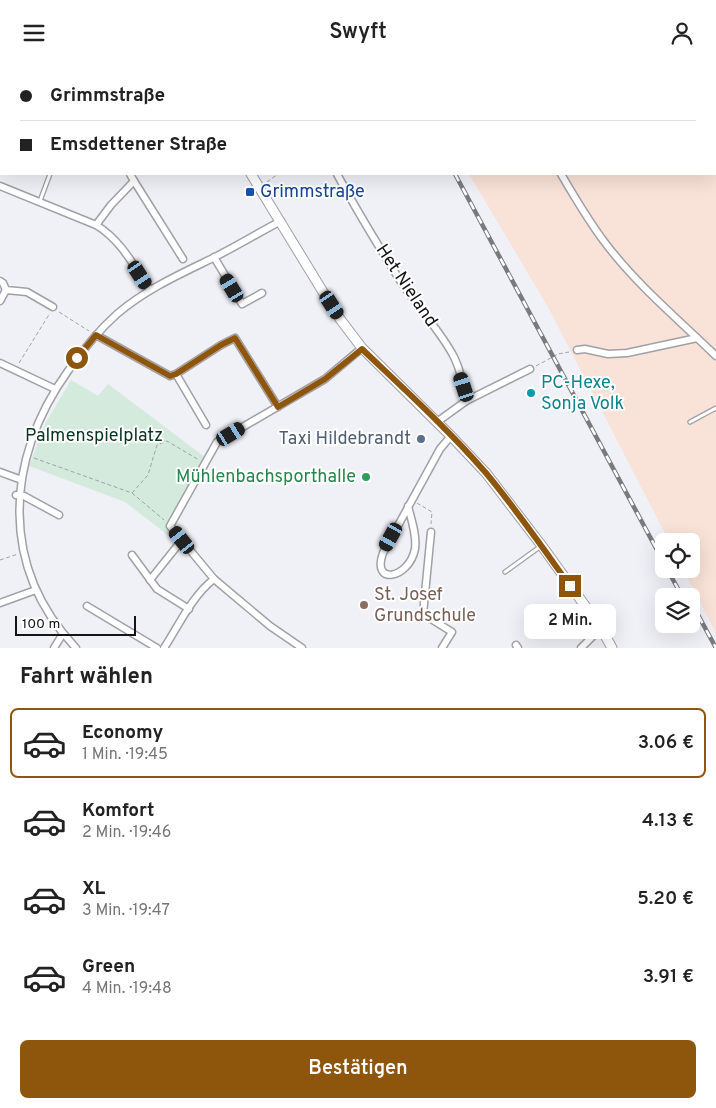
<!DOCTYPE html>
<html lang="de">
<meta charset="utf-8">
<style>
:root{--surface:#fff;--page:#f2f2f2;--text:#222;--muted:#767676;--line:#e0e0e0;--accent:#8e560d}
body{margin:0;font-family:Overpass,sans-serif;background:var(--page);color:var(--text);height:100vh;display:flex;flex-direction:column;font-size:19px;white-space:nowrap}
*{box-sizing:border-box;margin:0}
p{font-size:16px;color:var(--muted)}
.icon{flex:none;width:28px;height:28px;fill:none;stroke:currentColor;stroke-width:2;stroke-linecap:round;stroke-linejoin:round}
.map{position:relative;height:583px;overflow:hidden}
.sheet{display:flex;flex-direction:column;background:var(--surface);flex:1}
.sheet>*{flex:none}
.top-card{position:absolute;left:0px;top:0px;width:716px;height:110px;box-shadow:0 5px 20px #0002;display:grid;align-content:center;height:110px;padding:0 20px;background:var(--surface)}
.buttons{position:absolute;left:655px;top:468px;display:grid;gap:10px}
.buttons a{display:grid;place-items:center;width:45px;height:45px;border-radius:8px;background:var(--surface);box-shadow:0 5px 20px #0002;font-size:25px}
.scale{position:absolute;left:15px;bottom:12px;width:121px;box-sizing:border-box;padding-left:5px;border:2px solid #151517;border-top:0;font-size:14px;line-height:18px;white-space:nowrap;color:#151517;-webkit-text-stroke:4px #fff;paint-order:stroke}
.end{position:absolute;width:22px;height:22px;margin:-11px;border:6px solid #8e560d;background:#fff;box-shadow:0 0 0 2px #fff}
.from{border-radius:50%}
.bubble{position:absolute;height:35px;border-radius:8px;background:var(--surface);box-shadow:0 5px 20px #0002;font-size:16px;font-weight:600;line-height:35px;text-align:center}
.car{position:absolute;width:15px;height:30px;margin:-15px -8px;border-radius:6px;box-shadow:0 0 4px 1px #0007;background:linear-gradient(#222 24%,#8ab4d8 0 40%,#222 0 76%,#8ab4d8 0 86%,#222 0)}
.top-card b{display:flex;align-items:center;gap:18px;height:48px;font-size:19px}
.top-card b+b{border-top:1px solid var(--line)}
.top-card i{width:12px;height:12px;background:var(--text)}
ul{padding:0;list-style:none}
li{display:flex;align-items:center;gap:15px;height:70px;margin:0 10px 8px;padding:0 10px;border:2px solid transparent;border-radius:8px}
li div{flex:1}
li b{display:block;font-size:19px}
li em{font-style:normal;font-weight:600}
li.active{border-color:var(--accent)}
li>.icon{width:45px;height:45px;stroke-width:1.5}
h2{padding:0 20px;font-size:22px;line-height:60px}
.primary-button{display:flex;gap:10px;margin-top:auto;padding:10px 20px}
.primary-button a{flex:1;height:58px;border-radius:8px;background:var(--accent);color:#fff;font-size:20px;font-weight:600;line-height:58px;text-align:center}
header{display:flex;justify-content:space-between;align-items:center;height:65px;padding:0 20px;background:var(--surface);font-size:22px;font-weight:600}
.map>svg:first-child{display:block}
</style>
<header><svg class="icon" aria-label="menu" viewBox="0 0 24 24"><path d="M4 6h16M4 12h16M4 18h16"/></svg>Swyft<svg class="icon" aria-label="person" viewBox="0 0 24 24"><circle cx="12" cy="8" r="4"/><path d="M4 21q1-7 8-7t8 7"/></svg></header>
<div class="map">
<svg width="716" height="583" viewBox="0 0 716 583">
<rect width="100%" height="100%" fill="#f0f0f7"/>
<path fill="#f9e2d7" d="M 652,0 L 716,0 L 716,568 L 683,504 L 691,504 L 691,476 L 669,476 L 548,242 L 469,109 L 715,109 L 715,1 L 649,1 Z"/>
<path fill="#d4eadd" d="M 71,315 L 98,331 L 108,319 L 206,393 L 169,457 L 183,470 L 177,477 L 125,437 L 29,401 L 45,359 Z"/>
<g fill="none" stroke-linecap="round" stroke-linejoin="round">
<defs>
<g id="lane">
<path d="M 40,136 L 50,109"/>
<path d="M 690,357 L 716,343"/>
<path d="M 505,507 L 541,481"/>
</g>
<g id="street">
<path d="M 340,0 L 341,1"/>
<path d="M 98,1 L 98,0"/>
<path d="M 280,1 L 281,0"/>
<path d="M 715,56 L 716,56"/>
<path d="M 337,109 C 357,146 379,182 401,217 C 418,243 440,265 454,292 C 461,306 464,322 466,336"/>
<path d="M 561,109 C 575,133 589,157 606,179 C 638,221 679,255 716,291"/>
<path d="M 134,116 L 183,194"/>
<path d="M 0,121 L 96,160 C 121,175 134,201 150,225"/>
<path d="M 96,160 L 111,140 L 134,116 L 130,109"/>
<path d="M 214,192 L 242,239 L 262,228"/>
<path d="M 0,216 L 3,218 L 6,225 L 27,227 L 53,242"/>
<path d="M 0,236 L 6,225"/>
<path d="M 96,270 L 170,311 L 176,309 L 221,280 L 235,273 L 278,342"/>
<path d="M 577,285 L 585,284 L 608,289 L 627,288 L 697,273"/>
<path d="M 0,298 L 55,324"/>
<path d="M 176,309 L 206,360"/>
<path d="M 437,357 L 466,336 L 530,304"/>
<path d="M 0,407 L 19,414"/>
<path d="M 16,430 L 24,431 L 59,450"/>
<path d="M 408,441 C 411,454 417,470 415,484 C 409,514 371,521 383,488 L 440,384 L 451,371"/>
<path d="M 431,467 L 423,549 L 452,567 L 442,583"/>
<path d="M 132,490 L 157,524 L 189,544"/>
<path d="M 150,515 L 182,475"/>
<path d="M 0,538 L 33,526"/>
<path d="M 87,541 L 157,583"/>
<path d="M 516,580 L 518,583"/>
<path d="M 54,583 L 62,570"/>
<path d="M 76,583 C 0,503 4,395 68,306 C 82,286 98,266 117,249 C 145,225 178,210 211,194 C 235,182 258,168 281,156"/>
<path d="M 164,583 C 179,560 192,531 214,514"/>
<path d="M 302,583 L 270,561 L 214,514 L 170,461 L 217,377 L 325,314 L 362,283"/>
<path d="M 581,583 L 601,563"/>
</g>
<g id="secondary">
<path d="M 187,0 L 188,1"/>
<path d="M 251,109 L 323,227 L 340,254 L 362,283 L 451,371 L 486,408 L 542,481 L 601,563 L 612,583"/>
</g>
</defs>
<use href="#lane" stroke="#a0a0a6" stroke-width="5.5"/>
<use href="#street" stroke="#a0a0a6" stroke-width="9"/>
<use href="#secondary" stroke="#a0a0a6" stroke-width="11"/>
<g stroke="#a2a2a7" stroke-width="1" stroke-dasharray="4 2.5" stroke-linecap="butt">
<path d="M 426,0 L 427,1"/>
<path d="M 499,0 L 500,1"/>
<path d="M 457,1 L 461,0"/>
<path d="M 267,117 L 278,109"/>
<path d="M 59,247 L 89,266"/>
<path d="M 19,298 L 50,248"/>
<path d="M 536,301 L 558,289 L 569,287"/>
<path d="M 34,393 L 132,428 L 164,455"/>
<path d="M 132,428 L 148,410 L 157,380 L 167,376 L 199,395"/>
<path d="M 417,438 L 432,447 L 431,459"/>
<path d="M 0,495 L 18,489"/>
</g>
<use href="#lane" stroke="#fff" stroke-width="3"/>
<use href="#street" stroke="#fff" stroke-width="6"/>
<use href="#secondary" stroke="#fff" stroke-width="9"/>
<defs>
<g id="rail">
<path d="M 403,0 L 404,1"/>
<path d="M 455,109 L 664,498"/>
<path d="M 667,504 L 682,531"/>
<path d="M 691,537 L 716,583"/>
</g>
</defs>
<use href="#rail" stroke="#7a7a7e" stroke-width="4.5"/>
<use href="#rail" stroke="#fff" stroke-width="2.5" stroke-dasharray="8" stroke-linecap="butt"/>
</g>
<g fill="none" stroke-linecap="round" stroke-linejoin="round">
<path stroke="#8e560d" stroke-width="6" d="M 77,293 L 96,270 L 170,311 L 176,309 L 221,280 L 235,273 L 278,342 L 325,314 L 362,284 C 404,324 448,364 486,408 C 516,444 543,483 570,521"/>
</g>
<rect fill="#1a4fb4" stroke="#fff" stroke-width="2" x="245" y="122" width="10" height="10" rx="2.5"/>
<circle fill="#0f9aa8" stroke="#fff" stroke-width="2" cx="531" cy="328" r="5"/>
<circle fill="#5c6f8a" stroke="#fff" stroke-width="2" cx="421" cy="374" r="5"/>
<circle fill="#2e9e5b" stroke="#fff" stroke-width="2" cx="366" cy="412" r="5"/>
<circle fill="#8d6e63" stroke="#fff" stroke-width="2" cx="364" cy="540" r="5"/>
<g text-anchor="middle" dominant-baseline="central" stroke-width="4" stroke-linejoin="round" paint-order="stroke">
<g font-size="18" fill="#164399" stroke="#fff" text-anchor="start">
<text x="260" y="127">Grimmstraße</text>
</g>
<g font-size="18" fill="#151517" stroke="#fff">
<text transform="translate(406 221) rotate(56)">Het Nieland</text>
</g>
<g font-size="18" fill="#0d838f" stroke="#fff" text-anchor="start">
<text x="541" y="318">PC-Hexe,<tspan x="541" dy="21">Sonja Volk</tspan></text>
</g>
<g font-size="18" fill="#083421" stroke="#fff">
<text x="94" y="371">Palmenspielplatz</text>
</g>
<g font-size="18" fill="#4e5e75" stroke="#fff" text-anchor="end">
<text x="411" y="374">Taxi Hildebrandt</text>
</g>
<g font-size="18" fill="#27864d" stroke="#fff" text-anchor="end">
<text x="356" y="412">Mühlenbachsporthalle</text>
</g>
<g font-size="18" fill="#785e54" stroke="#fff" text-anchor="start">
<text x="374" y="530">St. Josef<tspan x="374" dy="21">Grundschule</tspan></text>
</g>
</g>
</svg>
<div class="buttons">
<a><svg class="icon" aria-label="locate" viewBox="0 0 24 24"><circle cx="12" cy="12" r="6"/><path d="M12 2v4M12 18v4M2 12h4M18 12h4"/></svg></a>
<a><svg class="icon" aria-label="layers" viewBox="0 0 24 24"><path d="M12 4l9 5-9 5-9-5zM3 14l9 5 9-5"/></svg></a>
</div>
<div class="scale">100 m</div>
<i class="end from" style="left:77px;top:293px"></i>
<i class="end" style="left:570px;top:521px"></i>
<div class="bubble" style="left:524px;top:539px;width:92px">2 Min.</div>
<i class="car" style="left:140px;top:210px;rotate:147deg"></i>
<i class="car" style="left:232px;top:223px;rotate:329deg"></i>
<i class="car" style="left:332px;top:240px;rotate:147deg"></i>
<i class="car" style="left:464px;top:322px;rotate:342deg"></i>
<i class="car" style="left:231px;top:369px;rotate:59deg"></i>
<i class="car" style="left:391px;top:472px;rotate:209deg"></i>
<i class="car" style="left:182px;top:475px;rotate:321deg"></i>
<div class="top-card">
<b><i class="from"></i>Grimmstraße</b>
<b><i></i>Emsdettener Straße</b>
</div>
</div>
<section class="sheet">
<h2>Fahrt wählen</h2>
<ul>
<li class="active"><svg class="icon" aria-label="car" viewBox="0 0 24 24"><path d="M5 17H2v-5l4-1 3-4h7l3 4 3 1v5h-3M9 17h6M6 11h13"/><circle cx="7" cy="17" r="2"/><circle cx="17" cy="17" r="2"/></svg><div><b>Economy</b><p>1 Min. · 19:45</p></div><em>3.06 €</em></li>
<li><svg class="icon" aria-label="car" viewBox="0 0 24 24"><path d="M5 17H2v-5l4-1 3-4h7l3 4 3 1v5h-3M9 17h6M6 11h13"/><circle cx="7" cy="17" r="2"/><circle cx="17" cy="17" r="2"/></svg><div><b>Komfort</b><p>2 Min. · 19:46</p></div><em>4.13 €</em></li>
<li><svg class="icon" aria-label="car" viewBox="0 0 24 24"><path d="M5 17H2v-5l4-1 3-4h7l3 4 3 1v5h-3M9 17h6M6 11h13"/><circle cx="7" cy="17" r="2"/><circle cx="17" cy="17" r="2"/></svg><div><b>XL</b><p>3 Min. · 19:47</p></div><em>5.20 €</em></li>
<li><svg class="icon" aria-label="car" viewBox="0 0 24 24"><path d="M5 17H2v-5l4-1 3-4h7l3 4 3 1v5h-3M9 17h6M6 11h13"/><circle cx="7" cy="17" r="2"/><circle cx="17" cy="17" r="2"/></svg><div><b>Green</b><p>4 Min. · 19:48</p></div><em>3.91 €</em></li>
</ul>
<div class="primary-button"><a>Bestätigen</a></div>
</section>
